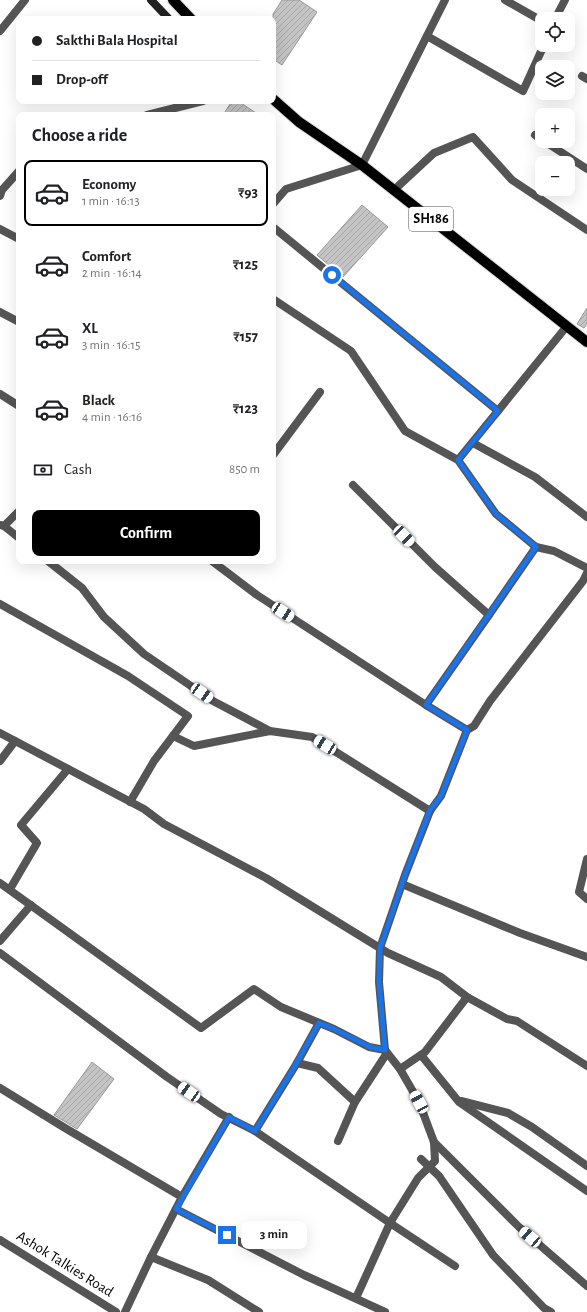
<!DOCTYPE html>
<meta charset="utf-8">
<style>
:root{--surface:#fff;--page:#f6f6f6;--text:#202124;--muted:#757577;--line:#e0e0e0;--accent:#000}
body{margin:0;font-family:"Alegreya Sans",sans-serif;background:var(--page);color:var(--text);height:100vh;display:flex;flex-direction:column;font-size:15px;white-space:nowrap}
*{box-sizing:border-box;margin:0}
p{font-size:13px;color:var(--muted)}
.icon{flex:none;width:22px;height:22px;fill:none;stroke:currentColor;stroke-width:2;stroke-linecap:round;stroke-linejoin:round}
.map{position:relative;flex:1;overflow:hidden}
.panel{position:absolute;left:16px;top:112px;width:260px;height:452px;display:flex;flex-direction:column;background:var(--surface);border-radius:8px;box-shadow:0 4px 16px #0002}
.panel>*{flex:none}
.guide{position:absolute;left:16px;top:16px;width:260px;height:88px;border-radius:8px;box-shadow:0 4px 16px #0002;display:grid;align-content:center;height:88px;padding:0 16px;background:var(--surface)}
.tools{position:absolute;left:535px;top:12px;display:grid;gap:8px}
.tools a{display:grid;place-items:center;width:40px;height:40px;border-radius:8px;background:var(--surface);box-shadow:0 4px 16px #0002;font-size:20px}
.end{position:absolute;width:18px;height:18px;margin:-9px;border:5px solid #1a73e8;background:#fff;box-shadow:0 0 0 2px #fff}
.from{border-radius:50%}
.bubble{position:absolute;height:28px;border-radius:8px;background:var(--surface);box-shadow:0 4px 16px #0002;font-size:13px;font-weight:700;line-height:28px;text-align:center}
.car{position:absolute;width:12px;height:24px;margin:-12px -6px;border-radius:5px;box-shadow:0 0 3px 1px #0007;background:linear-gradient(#fff 24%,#345 0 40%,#fff 0 76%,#345 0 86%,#fff 0)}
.guide b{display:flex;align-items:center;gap:14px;height:38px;font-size:15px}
.guide b+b{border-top:1px solid var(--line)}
.guide i{width:10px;height:10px;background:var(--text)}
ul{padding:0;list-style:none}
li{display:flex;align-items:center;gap:12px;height:66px;margin:0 8px 6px;padding:0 8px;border:2px solid transparent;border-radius:8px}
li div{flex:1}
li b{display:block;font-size:15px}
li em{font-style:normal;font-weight:700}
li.active{border-color:var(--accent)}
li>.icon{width:36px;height:36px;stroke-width:1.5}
h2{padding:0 16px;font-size:18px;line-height:48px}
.pay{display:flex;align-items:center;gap:10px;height:44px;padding:0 16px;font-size:15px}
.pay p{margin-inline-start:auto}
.primary-button{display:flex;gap:8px;margin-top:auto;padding:8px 16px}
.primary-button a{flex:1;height:46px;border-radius:8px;background:var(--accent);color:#fff;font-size:16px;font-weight:700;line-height:46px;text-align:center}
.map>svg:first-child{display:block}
</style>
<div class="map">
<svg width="587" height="1312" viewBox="0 0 587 1312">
<defs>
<pattern id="building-hatch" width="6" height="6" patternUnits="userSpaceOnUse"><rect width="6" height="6" fill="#c4c4c4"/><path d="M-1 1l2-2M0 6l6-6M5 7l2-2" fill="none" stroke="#a7a7a7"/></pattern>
</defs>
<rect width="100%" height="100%" fill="#fff"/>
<g fill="url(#building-hatch)" stroke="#999">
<path d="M 282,0 L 299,0 L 317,12 L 282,65 L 273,59 L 273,14 Z"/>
<path d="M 232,101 L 238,101 L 259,115 L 223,115 Z"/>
<path d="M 362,205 L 388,227 L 343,277 L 317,255 Z"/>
<path d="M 587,308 L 587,324 L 584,328 L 577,324 Z"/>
<path d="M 92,1062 L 114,1079 L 77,1129 L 54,1115 Z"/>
</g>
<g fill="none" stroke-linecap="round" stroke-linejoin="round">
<defs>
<g id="primary">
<path d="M 173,0 L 191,19"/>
<path d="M 273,99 L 299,122 L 362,165 L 587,342"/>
</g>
</defs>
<use href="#primary" stroke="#dbdbdb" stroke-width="12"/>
<g stroke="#555" stroke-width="8">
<path d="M 505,0 L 542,21"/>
<path d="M 555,19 L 565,0"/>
<path d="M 0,31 L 25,0"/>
<path d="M 427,36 L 523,91 L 544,45"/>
<path d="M 582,76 L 587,79"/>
<path d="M 147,115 L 203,101"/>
<path d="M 535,135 L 542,140"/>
<path d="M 544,141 L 587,169"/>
<path d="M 394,190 L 434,153 L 473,137 L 512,180 L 587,230"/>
<path d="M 0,196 L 2,190 L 19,171"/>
<path d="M 273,204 L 286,189 L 362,165 L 445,0"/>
<path d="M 273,227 L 498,411"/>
<path d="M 0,229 L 19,239"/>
<path d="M 273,299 L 351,351 L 405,431 L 458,460 L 496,514 L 536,547 L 554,551 L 587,568"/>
<path d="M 0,312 L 19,322"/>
<path d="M 0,394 L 19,406"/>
<path d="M 473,443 L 535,477 L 587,517"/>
<path d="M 273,455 L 320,392"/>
<path d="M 458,460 L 567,326"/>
<path d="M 353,485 L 435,567 L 489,615 L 536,547"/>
<path d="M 0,525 L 4,526 L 19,538"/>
<path d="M 4,526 L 19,511"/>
<path d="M 48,561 L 82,588 L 104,617 L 144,654 L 213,701 L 270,731"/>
<path d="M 212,561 L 257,595 L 426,705 L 467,730"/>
<path d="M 0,604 L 128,676 L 188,716 L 154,761 L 130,802"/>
<path d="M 426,705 L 489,615"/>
<path d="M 0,733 L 144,809 L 164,824 L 266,878 L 388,953 L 441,977 L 467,997 L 507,1019 L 517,1021 L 587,1066"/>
<path d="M 173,736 L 194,746 L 270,731 L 312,737 L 430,811"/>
<path d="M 0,761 L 15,741"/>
<path d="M 587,859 L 579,892 L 587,899"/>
<path d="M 0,883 L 201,1028 L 254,989 L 281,1007 L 334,1029 L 369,1047 L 385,1050"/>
<path d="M 402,884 L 520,933 L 587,957"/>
<path d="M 10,889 L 37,843 L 21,825 L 68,769"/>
<path d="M 0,941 L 31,905"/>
<path d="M 0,953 L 167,1077 L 221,1114 L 255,1131 L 390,1223 L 455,1266"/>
<path d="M 421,1055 L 459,1102 L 587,1191"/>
<path d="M 297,1063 L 319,1023"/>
<path d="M 400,1069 L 425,1052 L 467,997"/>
<path d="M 0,1088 L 65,1128 L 182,1197 L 151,1257 L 125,1312"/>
<path d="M 461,1101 L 508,1113 L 532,1127 L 587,1166"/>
<path d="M 255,1131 L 297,1063 L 318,1068 L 355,1102 L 387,1053"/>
<path d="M 338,1141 L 355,1102"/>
<path d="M 434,1142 L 519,1227 L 587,1286"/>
<path d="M 421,1159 L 439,1176 L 493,1255 L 544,1308 L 551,1312"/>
<path d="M 182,1197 L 229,1117"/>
<path d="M 176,1209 L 304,1275 L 385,1312"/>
<path d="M 0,1240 L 116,1312"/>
<path d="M 151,1257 L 208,1280 L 259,1312"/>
<path d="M 356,1298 L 390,1223 L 418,1178 L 435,1161 L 434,1142 L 419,1102 L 400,1069 L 385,1050 L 379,982 L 380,948 L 405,875 L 430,811 L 441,796 L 467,730 L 474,726 L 490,701 L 583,581 L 587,573"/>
</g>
<path stroke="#222" stroke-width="8" d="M 151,0 L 169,19"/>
<use href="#primary" stroke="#000" stroke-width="10"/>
</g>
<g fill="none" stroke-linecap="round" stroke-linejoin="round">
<path stroke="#1a73e8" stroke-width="5" d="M 227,1235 L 176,1209 L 229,1117 L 255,1131 L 292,1071 L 319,1023 L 334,1029 L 370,1047 L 385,1050 L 379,982 L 380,948 L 405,875 L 430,810 L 441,796 L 467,730 L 426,705 L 536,547 L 496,514 L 458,460 L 498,411 L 332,275"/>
</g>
<g text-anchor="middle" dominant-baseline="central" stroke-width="3.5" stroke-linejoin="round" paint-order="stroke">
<rect fill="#fff" stroke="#4c4c4c" stroke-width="1" x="409" y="207" width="44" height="24" rx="3"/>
<g font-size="14" font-weight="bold" fill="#000">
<text x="431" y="219">SH186</text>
</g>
<g font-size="15" fill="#000" stroke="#fff">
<text transform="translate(65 1264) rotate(32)">Ashok Talkies Road</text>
</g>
</g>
</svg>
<div class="tools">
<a><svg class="icon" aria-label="locate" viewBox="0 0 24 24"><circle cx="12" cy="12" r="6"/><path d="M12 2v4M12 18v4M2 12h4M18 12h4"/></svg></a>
<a><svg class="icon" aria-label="layers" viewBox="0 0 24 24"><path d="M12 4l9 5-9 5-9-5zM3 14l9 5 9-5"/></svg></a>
<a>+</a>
<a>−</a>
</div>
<i class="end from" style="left:332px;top:275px"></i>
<i class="end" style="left:227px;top:1235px"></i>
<div class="bubble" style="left:241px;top:1221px;width:66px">3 min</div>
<i class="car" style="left:404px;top:536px;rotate:135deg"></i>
<i class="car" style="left:283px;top:612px;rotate:123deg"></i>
<i class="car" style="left:202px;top:693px;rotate:124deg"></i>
<i class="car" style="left:325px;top:745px;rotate:302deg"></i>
<i class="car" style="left:189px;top:1092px;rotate:304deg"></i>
<i class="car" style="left:419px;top:1102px;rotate:331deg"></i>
<i class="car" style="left:530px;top:1237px;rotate:311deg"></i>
<div class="guide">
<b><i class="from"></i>Sakthi Bala Hospital</b>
<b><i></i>Drop-off</b>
</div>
<section class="panel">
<h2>Choose a ride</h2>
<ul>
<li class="active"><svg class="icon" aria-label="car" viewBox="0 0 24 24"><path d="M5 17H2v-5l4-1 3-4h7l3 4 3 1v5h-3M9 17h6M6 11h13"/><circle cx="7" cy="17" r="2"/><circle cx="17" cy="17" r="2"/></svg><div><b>Economy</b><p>1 min · 16:13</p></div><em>₹93</em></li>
<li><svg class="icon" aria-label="car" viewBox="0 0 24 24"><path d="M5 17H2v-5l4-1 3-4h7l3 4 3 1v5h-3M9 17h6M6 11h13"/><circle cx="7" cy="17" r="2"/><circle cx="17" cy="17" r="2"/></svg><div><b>Comfort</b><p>2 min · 16:14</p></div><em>₹125</em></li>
<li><svg class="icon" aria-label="car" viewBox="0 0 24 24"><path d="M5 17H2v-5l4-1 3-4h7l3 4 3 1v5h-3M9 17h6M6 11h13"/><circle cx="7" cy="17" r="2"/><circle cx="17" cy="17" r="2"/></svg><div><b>XL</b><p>3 min · 16:15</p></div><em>₹157</em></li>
<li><svg class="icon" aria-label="car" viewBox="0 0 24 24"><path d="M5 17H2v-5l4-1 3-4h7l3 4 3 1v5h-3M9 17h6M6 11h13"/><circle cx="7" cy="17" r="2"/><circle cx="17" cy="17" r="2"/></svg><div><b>Black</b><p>4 min · 16:16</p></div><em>₹123</em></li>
</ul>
<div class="pay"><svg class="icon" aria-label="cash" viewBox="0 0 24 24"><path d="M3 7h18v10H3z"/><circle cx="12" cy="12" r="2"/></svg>Cash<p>850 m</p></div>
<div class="primary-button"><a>Confirm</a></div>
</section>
</div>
